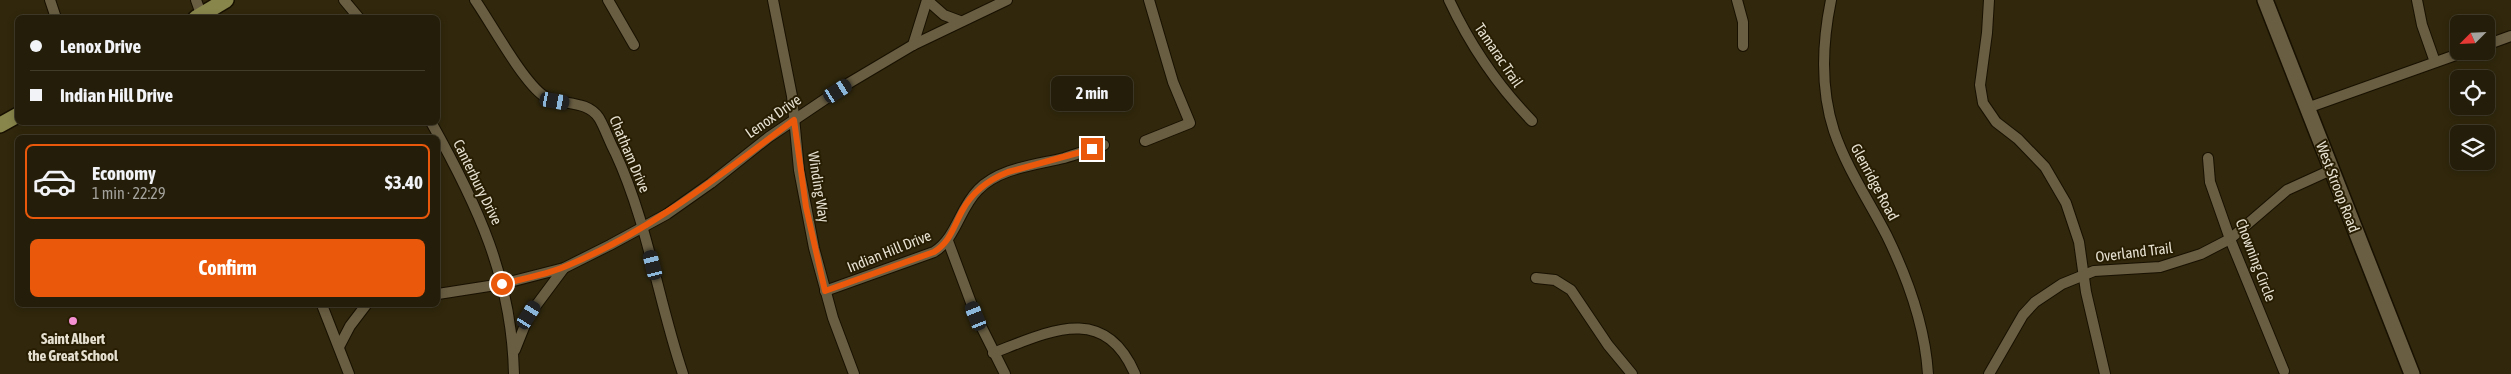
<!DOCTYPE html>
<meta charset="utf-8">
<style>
:root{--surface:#241d09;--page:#2c2612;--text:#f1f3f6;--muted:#a3a29c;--line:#413b2a;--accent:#ea580c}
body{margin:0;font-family:"Asap Condensed",sans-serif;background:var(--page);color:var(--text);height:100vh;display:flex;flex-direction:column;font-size:19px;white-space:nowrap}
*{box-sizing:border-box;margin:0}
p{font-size:16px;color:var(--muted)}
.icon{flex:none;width:28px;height:28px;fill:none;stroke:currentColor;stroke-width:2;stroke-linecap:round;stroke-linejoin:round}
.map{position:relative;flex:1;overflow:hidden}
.details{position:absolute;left:15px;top:135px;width:425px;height:172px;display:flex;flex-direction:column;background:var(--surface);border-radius:8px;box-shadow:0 2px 8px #0003,0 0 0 1px var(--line)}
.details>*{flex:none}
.banner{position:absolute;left:15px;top:15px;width:425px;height:110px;border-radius:8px;box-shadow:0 2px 8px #0003,0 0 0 1px var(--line);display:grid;align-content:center;height:110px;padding:0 15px;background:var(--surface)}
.needle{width:32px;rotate:246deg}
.controls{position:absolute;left:2450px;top:15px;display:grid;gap:10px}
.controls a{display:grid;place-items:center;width:45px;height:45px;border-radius:8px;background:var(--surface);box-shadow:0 2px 8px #0003,0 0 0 1px var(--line);font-size:25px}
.end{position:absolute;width:22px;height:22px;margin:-11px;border:6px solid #ea580c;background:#fff;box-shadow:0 0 0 2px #fff}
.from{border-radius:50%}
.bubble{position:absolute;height:35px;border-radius:8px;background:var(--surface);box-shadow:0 2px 8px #0003,0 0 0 1px var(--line);font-size:16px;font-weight:700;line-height:35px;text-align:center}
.car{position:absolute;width:15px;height:30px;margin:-15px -8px;border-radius:6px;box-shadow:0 0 4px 1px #0007;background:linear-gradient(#222 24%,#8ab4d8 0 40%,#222 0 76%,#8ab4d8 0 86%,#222 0)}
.banner b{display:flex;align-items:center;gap:18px;height:48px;font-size:19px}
.banner b+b{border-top:1px solid var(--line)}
.banner i{width:12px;height:12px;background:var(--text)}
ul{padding:9px 0 0;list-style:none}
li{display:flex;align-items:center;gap:15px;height:75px;margin:0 10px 8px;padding:0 5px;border:2px solid transparent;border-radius:8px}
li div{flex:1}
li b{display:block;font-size:19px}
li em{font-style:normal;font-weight:700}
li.current{border-color:var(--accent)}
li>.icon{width:45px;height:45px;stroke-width:1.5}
.primary-button{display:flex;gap:10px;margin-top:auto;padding:10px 15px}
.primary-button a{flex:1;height:58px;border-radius:8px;background:var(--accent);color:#fff;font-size:20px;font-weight:700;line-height:58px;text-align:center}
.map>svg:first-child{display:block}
</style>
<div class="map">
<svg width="2511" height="374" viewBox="0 0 2511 374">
<rect width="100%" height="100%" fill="#30270c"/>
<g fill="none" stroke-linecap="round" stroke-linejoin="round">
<defs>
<g id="street">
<path d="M 50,0 L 56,18"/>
<path d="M 196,0 L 201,14"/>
<path d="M 344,0 L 359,18"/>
<path d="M 475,0 C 491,23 523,82 544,96 C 560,106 587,99 599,118 C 605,128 609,141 615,152 C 648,223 658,301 683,374"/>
<path d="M 608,0 L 634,45"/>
<path d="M 773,0 L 792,96 L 799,170 L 814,248 L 833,318 L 854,374"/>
<path d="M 927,0 L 944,15 L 960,21"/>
<path d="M 1449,0 C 1470,45 1497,85 1532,121"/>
<path d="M 1737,0 L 1743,22 L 1743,46"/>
<path d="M 1831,0 C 1822,44 1820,88 1834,131 C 1847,169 1869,201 1887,236 C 1908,279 1925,326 1928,374"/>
<path d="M 1989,0 L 1987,33 L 1980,85 L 1983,103 L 1996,122 L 2018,139 L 2045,167 L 2066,203 L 2079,242 L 2086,292 L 2105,374"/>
<path d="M 2417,0 L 2422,25 L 2435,62"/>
<path d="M 913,45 L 927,0"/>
<path d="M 2486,45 L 2511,36"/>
<path d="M 2307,108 L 2467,51"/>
<path d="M 431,122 C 477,204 512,278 514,374"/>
<path d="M 1145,141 L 1190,123 L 1173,82 L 1149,0"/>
<path d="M 2208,158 L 2210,182 L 2230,239 L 2284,371"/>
<path d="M 948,241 L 976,316 L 1005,374"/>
<path d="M 1536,278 L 1555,280 L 1571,290 L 1608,345 L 1632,374"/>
<path d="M 825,291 L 934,252 C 957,237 959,209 978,190 C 999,168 1035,165 1064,158 C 1077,154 1091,149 1104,145"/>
<path d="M 438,294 L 502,284 L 564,268 L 610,245 L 667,214 L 711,183 L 769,137 L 849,83 L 913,45 L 1007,0"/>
<path d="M 322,305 L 349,374"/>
<path d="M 339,347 L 350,326 L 366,305"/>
<path d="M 515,350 L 529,315 L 564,268"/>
<path d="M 993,353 C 1048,332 1104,302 1135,374"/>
<path d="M 1989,374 L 2023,315 L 2035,302 L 2062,284 L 2094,271 L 2160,267 L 2201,254 L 2230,239 L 2287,190 L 2331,170"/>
</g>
<path id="secondary" d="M 2265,0 L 2412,374"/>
<g id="primary">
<path d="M 196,18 L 226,0"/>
<path d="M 0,125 L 18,115"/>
</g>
</defs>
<use href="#street" stroke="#181000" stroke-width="12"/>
<use href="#secondary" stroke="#181000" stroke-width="18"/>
<use href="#primary" stroke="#181000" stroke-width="18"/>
<use href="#street" stroke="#695e42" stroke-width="10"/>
<use href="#secondary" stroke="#695e42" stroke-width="15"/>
<use href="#primary" stroke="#88864b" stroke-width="15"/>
</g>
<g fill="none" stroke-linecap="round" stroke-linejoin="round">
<path stroke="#ea580c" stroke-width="6" d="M 502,284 C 522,279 545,275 564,267 C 650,232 721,174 794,120 L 806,207 L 825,291 L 934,252 C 950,242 953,228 962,211 C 972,192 988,180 1008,172 L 1092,149"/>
</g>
<circle fill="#f591d2" stroke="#271d03" stroke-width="2" cx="73" cy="321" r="5"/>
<g text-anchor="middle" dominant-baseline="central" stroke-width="4" stroke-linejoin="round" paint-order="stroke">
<g font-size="15" fill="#e6e0d1" stroke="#271d03">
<text transform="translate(1499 55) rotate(56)">Tamarac Trail</text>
<text transform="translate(773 116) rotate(-35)">Lenox Drive</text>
<text transform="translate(630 154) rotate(67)">Chatham Drive</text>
<text transform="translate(478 182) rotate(64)">Canterbury Drive</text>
<text transform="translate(1875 182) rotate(62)">Glenridge Road</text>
<text transform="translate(819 187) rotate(81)">Winding Way</text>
<text transform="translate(2338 187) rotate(69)">West Stroop Road</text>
<text transform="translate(889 251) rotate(-22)">Indian Hill Drive</text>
<text transform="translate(2134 252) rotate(-7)">Overland Trail</text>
<text transform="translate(2256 260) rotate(69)">Chowning Circle</text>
</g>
<g font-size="15" font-weight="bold" fill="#e6e0d1" stroke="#271d03">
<text x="73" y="338">Saint Albert<tspan x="73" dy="17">the Great School</tspan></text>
</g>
</g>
</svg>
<div class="controls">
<a><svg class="needle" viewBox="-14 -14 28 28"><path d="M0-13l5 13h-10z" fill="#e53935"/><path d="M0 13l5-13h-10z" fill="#a3a29c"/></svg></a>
<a><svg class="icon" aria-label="locate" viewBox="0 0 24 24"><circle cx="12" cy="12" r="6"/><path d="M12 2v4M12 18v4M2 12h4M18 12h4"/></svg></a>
<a><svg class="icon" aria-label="layers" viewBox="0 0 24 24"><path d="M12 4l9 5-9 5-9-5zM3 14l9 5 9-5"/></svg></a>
</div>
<i class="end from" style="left:502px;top:284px"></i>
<i class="end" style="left:1092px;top:149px"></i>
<div class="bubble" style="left:1051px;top:76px;width:82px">2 min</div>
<i class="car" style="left:838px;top:91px;rotate:58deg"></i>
<i class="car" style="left:555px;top:101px;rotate:100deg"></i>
<i class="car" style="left:653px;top:265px;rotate:346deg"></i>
<i class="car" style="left:529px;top:315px;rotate:32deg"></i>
<i class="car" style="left:976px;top:316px;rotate:338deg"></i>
<div class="banner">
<b><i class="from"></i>Lenox Drive</b>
<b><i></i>Indian Hill Drive</b>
</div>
<section class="details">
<ul>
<li class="current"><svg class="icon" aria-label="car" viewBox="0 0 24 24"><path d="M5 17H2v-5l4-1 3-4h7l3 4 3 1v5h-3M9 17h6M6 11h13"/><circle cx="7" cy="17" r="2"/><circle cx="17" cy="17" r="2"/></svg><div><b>Economy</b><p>1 min · 22:29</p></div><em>$3.40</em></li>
</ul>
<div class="primary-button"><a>Confirm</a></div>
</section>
</div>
